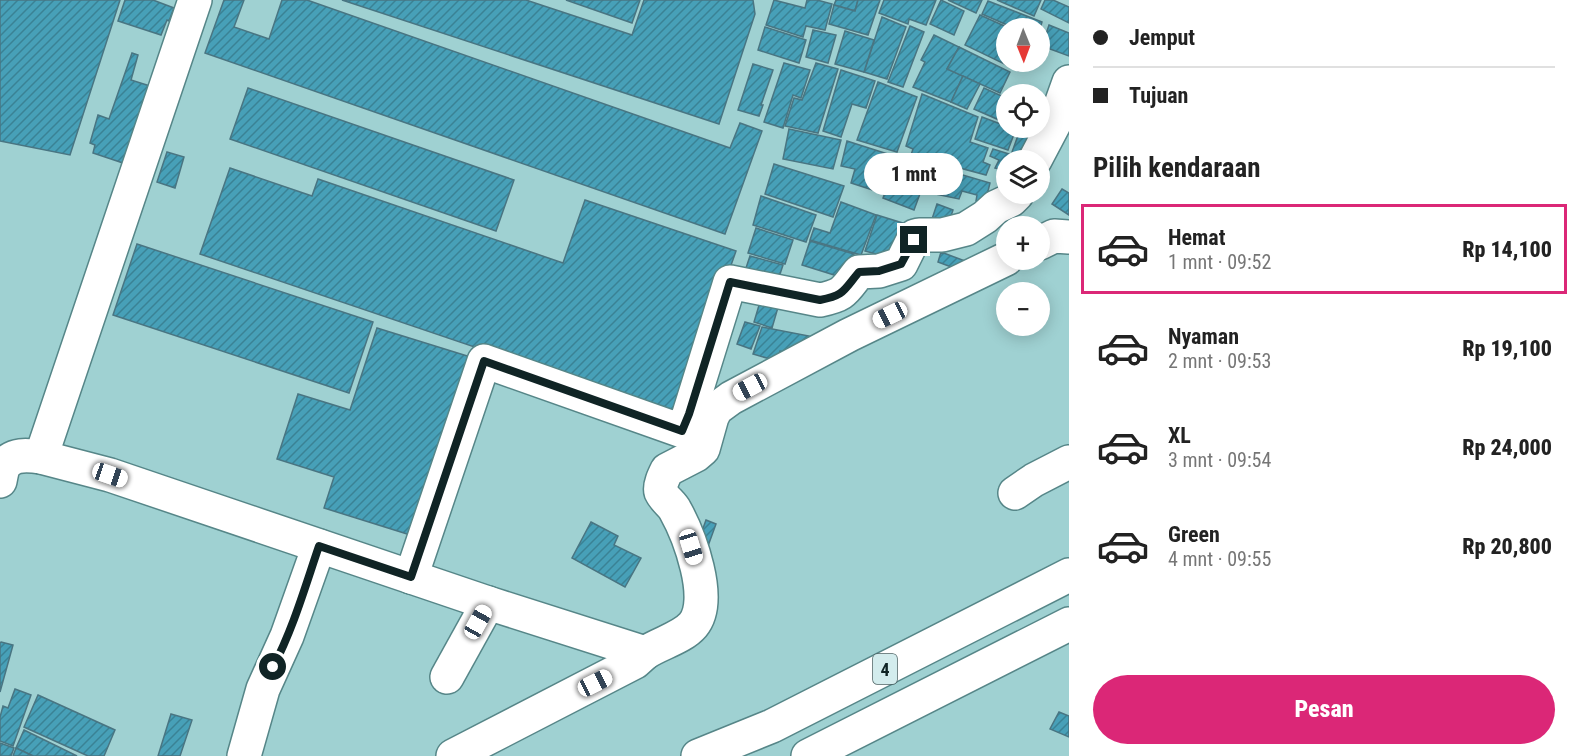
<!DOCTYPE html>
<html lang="id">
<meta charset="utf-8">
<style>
:root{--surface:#fff;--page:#f6f6f6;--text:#222;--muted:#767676;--line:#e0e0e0;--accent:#db2777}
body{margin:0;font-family:"Roboto Condensed",sans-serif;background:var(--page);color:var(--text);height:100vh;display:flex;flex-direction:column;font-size:22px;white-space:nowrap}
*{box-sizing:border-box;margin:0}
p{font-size:20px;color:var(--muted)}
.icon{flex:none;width:33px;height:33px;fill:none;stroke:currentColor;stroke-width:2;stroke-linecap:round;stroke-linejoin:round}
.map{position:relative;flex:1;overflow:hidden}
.panel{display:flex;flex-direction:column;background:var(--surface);width:510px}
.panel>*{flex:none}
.banner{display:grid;align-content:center;height:132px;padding:0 24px;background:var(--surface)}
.needle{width:39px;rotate:179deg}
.fabs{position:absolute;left:996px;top:18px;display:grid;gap:12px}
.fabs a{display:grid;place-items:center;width:54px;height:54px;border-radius:50%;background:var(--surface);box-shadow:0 3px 15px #0003;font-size:30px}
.end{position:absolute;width:27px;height:27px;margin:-14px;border:8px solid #102425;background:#fff;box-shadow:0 0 0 3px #fff}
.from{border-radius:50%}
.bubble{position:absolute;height:42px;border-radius:21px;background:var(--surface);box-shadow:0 3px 15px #0003;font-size:20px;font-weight:800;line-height:42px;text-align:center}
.car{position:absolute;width:18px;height:36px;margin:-18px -9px;border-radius:8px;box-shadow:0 0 4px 2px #0007;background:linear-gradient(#fff 24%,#345 0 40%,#fff 0 76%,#345 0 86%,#fff 0)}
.banner b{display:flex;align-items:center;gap:21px;height:57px;font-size:22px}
.banner b+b{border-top:2px solid var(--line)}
.banner i{width:15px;height:15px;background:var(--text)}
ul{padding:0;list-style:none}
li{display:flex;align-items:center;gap:18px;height:90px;margin:0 12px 9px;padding:0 12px;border:3px solid transparent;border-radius:0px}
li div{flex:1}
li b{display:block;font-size:22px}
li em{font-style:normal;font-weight:800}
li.current{border-color:var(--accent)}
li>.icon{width:54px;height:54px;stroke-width:1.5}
h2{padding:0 24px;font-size:27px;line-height:72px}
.button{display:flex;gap:12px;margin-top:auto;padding:12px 24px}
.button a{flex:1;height:69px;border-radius:36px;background:var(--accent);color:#fff;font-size:24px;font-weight:800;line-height:69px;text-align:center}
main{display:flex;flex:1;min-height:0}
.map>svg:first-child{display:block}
</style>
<main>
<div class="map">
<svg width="1069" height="756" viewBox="0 0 1069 756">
<defs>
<pattern id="building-hatch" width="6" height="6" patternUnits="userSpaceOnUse" patternTransform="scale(1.5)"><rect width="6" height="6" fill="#47a0b8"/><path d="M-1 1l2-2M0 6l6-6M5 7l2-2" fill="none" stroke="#3a8295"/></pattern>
</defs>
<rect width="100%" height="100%" fill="#9fd1d2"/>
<g fill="url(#building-hatch)" stroke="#497582" stroke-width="1.5">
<path d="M 0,0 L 120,0 L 70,155 L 0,141 Z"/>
<path d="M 125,0 L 153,0 L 174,8 L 169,21 L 167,20 L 161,35 L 118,21 Z"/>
<path d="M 224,0 L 244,0 L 234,27 L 269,39 L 282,0 L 307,0 L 730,148 L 740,123 L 762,131 L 725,234 L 205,53 Z"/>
<path d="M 342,0 L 526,0 L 632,35 L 644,0 L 753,0 L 755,14 L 719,124 Z"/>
<path d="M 566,0 L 640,0 L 632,23 Z"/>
<path d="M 774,0 L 805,8 L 807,0 L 817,0 L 832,4 L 825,30 L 806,26 L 803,37 L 766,25 Z"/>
<path d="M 836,0 L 858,0 L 855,11 L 834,5 Z"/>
<path d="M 858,0 L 880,0 L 868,35 L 829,24 L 834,5 L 855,11 Z"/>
<path d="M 884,0 L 936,0 L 926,25 L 909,19 L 908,24 L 879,13 Z"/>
<path d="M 941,0 L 964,11 L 954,35 L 930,24 Z"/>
<path d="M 948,0 L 982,0 L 976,13 Z"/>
<path d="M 997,0 L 1041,0 L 1034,16 Z"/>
<path d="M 1045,0 L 1053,0 L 1069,7 L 1069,23 L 1041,9 Z"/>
<path d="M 988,1 L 1042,22 L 1040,29 L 1014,28 L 982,14 Z"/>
<path d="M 980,15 L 1009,28 L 1006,28 L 1006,62 L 1023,62 L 1019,71 L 965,45 Z"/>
<path d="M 882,17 L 906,27 L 887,79 L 864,72 Z"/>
<path d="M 1049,25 L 1069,33 L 1069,56 L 1042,46 Z"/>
<path d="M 910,26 L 924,32 L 903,87 L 888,82 Z"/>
<path d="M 765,27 L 806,40 L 799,63 L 758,50 Z"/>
<path d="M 813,30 L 836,35 L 828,63 L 806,57 Z"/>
<path d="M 845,31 L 874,40 L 864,72 L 835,64 Z"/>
<path d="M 934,35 L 959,47 L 947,69 L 963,76 L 951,102 L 913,87 L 925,62 L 921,60 Z"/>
<path d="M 959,47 L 1010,72 L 1000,93 L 947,69 Z"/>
<path d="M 132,53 L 138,55 L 131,80 L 150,86 L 123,163 L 93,153 L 95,145 L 90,143 L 98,115 L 109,119 Z"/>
<path d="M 784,63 L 810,70 L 801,98 L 793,95 L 783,128 L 764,122 Z"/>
<path d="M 816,63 L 838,69 L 818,133 L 785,126 L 794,98 L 802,100 Z"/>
<path d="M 753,64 L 773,70 L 761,105 L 763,105 L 759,116 L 738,110 Z"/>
<path d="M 841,70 L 875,81 L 866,108 L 852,104 L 841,137 L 823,131 Z"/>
<path d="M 963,76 L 980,84 L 967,109 L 951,102 Z"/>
<path d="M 878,82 L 917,97 L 897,152 L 857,140 Z"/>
<path d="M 248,88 L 514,180 L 496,231 L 230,139 Z"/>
<path d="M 984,88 L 1006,98 L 1006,123 L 974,109 Z"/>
<path d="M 922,94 L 978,117 L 970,142 L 988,148 L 983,162 L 990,165 L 986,175 L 911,155 L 913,149 L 906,146 Z"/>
<path d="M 982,117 L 1006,126 L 1006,128 L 1016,129 L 1008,150 L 975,139 Z"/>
<path d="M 789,129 L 841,140 L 833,169 L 783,159 Z"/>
<path d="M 1020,130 L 1032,135 L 1023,156 L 1012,152 Z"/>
<path d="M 847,141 L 894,156 L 882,193 L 851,183 L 855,169 L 841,166 Z"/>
<path d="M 993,149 L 1022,158 L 1021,160 L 1006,160 L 1006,181 L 1000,179 L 1003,170 L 995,168 L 999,160 L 990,156 Z"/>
<path d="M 167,152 L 184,157 L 175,188 L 157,182 Z"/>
<path d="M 898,156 L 990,183 L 985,203 L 976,201 L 977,195 L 962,191 L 959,199 L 921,191 L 914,210 L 883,198 Z"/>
<path d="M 774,164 L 844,186 L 833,217 L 765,194 Z"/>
<path d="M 230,168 L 312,196 L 318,179 L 563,263 L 585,200 L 736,251 L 678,416 L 200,254 Z"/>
<path d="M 1062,189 L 1069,193 L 1069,215 L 1052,204 Z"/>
<path d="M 761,196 L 816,215 L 806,242 L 753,225 Z"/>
<path d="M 841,202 L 876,215 L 861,255 L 810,240 L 814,228 L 830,233 Z"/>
<path d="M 937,204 L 953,210 L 947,228 L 931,222 Z"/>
<path d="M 877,215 L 906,224 L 908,221 L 913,223 L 898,260 L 865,251 Z"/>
<path d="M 756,228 L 793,240 L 785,264 L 748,253 Z"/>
<path d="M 810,241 L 854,254 L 847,279 L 802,265 Z"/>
<path d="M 137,244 L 373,322 L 349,393 L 113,315 Z"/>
<path d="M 941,252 L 965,261 L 962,271 L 938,262 Z"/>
<path d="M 750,256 L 783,265 L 776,286 L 743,277 Z"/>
<path d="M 763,292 L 781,297 L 772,328 L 754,322 Z"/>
<path d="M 745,322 L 760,326 L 751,349 L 737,344 Z"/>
<path d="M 762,327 L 809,336 L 804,356 L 780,351 L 777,361 L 753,354 Z"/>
<path d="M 377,328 L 477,359 L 420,538 L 324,508 L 334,477 L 277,459 L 298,394 L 350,410 Z"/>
<path d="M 706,520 L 716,524 L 708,546 L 698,542 Z"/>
<path d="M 591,522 L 618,536 L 614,545 L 641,558 L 625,587 L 572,558 Z"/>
<path d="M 1,642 L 13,645 L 0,692 L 0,643 Z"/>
<path d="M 15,689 L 31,695 L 13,746 L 0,741 L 0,717 L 3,706 L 8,708 Z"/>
<path d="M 38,695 L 115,730 L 104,756 L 88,756 L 24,727 Z"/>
<path d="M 1059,712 L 1069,716 L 1069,737 L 1050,729 Z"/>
<path d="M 171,714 L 192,720 L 180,756 L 158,756 Z"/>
<path d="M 24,730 L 77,756 L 33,756 L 16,748 Z"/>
<path d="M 0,743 L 14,748 L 11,756 L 0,756 Z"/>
<path d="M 16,748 L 33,756 L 13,756 Z"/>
</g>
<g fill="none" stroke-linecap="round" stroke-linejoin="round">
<defs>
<g id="minor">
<path d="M 195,0 L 41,457 L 110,475 L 488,603 L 645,653 L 635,662 L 453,756"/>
<path d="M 1035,160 L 1054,124 L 1069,82"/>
<path d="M 1040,243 L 1054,236 L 1069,237"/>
<path d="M 0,481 C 1,476 2,469 4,466 C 12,453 28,455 41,457"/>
<path d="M 1015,493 L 1034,480 L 1069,462"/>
<path d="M 411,577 L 484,361 L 682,431 L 689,414 L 730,282 L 820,300 C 845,295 844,291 859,272 L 879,271 L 901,264 L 915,236 L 919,235 L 942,235 L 966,229 L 985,217 L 996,207 L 1011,200 L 1017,194"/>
<path d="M 645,653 C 660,643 682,638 693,625 C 714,600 689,535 675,510 C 672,504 664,499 661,492 C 659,486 664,476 667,470 L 696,455 L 703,449 L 712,417 L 716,409 L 731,398 L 849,335 L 1006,259"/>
<path d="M 447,677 L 488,603"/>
<path d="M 244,756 L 263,689 L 287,636 L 319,546"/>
</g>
<g id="highway">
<path d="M 698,756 L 772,726 L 1069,575"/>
<path d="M 808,756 L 1069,624"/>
</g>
</defs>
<use href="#minor" stroke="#568688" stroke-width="36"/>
<use href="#highway" stroke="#568688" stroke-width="36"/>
<use href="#minor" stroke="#fff" stroke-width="33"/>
<use href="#highway" stroke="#fff" stroke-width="33"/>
</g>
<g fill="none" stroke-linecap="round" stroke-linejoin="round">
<path stroke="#102425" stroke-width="8" d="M 273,667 C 293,629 305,587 319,546 L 411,577 L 484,361 L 682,431 L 689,414 L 730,282 L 820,300 C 845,295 843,291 859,272 L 879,271 L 901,264 L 914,240"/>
</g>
<g text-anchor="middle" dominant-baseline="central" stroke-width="5" stroke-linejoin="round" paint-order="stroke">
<rect fill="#d3eced" stroke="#4a6061" stroke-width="1.5" x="873" y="654" width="24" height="30" rx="4.5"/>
<g font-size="18" font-weight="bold" fill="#102425">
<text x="885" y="669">4</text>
</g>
</g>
</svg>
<div class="fabs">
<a><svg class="needle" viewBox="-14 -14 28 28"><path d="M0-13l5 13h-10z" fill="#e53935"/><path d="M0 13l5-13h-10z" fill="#767676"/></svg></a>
<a><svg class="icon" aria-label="locate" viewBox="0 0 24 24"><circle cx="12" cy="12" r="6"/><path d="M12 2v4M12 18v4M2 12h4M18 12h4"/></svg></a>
<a><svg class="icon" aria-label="layers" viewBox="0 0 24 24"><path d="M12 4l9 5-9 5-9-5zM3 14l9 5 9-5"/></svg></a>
<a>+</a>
<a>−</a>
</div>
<i class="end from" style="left:273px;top:667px"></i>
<i class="end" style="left:914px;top:240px"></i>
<div class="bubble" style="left:864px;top:153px;width:99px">1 mnt</div>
<i class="car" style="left:890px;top:315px;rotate:244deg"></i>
<i class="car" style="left:750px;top:387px;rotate:242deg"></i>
<i class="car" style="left:110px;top:475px;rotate:109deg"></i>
<i class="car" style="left:691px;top:547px;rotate:163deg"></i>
<i class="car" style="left:478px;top:622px;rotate:29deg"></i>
<i class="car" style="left:595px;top:683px;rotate:63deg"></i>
</div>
<section class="panel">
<div class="banner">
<b><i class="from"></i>Jemput</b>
<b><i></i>Tujuan</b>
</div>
<h2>Pilih kendaraan</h2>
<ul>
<li class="current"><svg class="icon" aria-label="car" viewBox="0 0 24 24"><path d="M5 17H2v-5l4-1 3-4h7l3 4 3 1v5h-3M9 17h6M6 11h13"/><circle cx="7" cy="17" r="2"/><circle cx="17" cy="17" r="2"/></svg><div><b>Hemat</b><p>1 mnt · 09:52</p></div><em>Rp 14,100</em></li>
<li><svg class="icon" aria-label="car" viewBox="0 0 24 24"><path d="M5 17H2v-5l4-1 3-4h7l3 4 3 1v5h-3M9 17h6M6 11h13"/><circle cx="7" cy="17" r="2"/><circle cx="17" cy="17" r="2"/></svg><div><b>Nyaman</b><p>2 mnt · 09:53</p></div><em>Rp 19,100</em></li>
<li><svg class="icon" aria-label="car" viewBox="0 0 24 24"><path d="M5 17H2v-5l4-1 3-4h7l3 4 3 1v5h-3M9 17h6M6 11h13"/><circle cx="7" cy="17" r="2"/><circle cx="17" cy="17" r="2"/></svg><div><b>XL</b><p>3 mnt · 09:54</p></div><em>Rp 24,000</em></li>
<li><svg class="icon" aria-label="car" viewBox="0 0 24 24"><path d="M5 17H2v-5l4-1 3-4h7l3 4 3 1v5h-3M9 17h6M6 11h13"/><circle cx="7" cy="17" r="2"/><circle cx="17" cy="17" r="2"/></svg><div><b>Green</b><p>4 mnt · 09:55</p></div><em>Rp 20,800</em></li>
</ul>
<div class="button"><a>Pesan</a></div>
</section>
</main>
